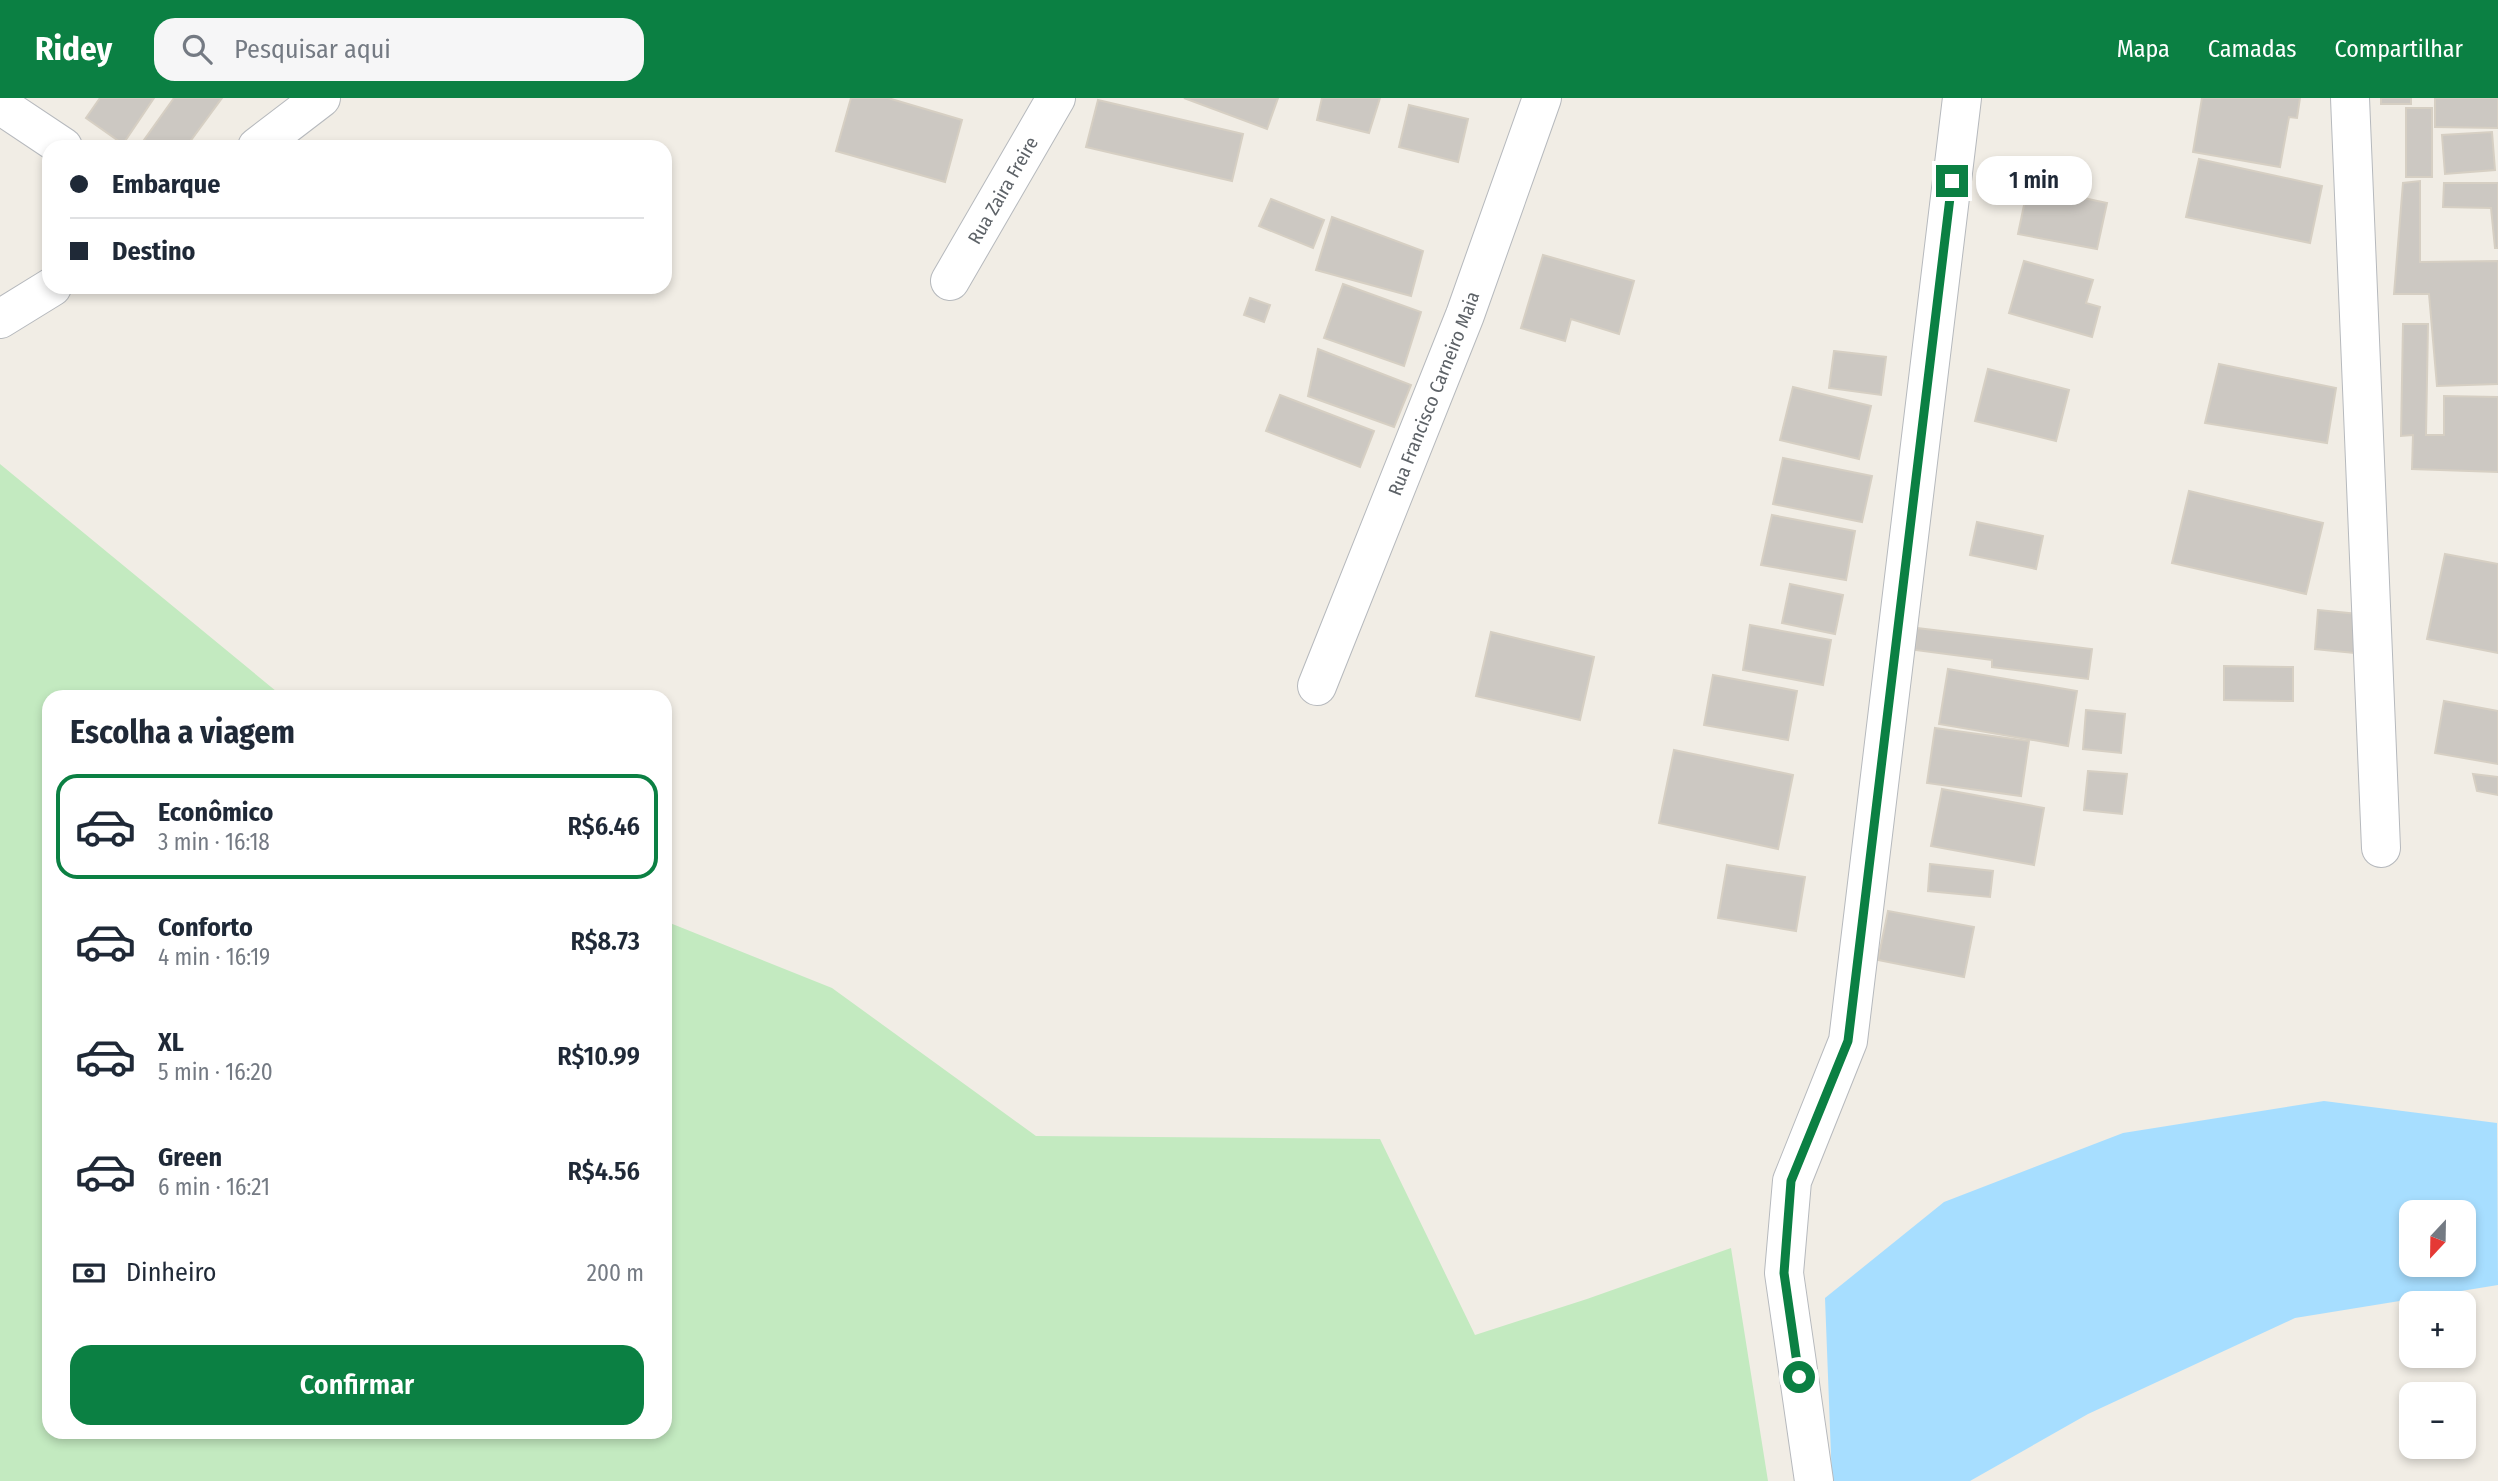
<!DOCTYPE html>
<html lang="pt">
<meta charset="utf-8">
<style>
:root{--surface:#fff;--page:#f6f6f7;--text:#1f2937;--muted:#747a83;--line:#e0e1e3;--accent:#0b8043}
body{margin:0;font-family:"Fira Sans Condensed",sans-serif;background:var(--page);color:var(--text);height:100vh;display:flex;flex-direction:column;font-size:26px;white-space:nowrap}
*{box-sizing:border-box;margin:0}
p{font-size:23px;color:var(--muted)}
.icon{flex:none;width:38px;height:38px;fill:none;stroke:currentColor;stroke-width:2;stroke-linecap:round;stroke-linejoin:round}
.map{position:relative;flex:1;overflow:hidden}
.details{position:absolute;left:42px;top:592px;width:630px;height:749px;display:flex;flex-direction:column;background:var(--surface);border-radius:21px;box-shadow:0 4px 10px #0003}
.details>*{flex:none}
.banner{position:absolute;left:42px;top:42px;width:630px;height:154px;border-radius:21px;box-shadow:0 4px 10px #0003;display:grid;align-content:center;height:154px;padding:0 28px;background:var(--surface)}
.needle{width:46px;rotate:202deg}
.tools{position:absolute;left:2399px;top:1102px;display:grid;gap:14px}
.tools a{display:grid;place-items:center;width:77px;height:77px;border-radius:14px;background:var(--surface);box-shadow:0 4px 10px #0003;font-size:35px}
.end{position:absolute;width:32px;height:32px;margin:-16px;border:9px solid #0b8043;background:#fff;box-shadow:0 0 0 4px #fff}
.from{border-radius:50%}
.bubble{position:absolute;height:49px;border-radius:21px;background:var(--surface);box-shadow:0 4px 10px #0003;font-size:23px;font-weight:600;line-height:49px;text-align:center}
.banner b{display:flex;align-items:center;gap:24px;height:66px;font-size:26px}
.banner b+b{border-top:2px solid var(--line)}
.banner i{width:18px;height:18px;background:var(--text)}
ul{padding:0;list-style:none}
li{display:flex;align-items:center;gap:21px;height:105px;margin:0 14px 10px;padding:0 14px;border:4px solid transparent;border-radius:21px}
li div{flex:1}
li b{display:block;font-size:26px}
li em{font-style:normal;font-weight:600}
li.on{border-color:var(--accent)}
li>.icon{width:63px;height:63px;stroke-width:1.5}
h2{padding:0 28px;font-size:32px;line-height:84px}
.pay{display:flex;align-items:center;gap:18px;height:77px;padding:0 28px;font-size:26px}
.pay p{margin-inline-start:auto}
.primary-button{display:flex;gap:14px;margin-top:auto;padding:14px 28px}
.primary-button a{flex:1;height:80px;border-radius:21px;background:var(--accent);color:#fff;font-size:28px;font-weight:600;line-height:80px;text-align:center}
header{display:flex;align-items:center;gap:42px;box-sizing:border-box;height:98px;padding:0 35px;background:var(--accent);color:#fff}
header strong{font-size:33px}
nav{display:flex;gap:38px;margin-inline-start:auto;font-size:24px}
.search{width:490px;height:63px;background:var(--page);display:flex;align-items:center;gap:18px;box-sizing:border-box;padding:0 24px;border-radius:21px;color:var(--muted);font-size:26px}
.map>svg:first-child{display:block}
</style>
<header>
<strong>Ridey</strong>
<div class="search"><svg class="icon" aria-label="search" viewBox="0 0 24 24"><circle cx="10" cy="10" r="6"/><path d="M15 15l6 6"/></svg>Pesquisar aqui</div>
<nav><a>Mapa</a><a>Camadas</a><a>Compartilhar</a></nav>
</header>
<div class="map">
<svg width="2498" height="1383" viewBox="0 0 2498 1383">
<rect width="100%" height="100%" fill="#f1ede5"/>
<path fill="#c3eac0" d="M 0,366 L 282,598 L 49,598 L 49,1334 L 665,1334 L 665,823 L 832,890 L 1036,1038 L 1380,1041 L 1475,1237 L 1587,1201 L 1731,1150 L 1768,1383 L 0,1383 Z"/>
<path fill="#a7deff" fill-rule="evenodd" d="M 2324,1003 L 2497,1025 L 2498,1187 L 2295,1220 L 2088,1316 L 1970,1383 L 1832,1383 L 1825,1200 L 1944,1104 L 2123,1035 ZM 2412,1115 L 2464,1115 L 2464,1167 L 2412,1167 Z"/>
<g fill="#ccc8c2" stroke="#d6cfc3" stroke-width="2">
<path d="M 100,0 L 154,0 L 123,46 L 86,20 Z"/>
<path d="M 174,0 L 222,0 L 186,49 L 139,49 Z"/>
<path d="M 851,0 L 888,0 L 962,22 L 945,84 L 836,53 Z"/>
<path d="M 1184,0 L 1278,0 L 1267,31 Z"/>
<path d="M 1322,0 L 1380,0 L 1369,35 L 1317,22 Z"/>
<path d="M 2202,0 L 2300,0 L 2297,20 L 2289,19 L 2280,69 L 2193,54 Z"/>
<rect x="2381" y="0" width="30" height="6"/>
<path d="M 2435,0 L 2498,0 L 2498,30 L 2435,29 Z"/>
<path d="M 1098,2 L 1243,36 L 1232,83 L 1086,49 Z"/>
<path d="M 1409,7 L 1468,21 L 1458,64 L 1399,49 Z"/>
<rect x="2406" y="10" width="26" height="69"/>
<path d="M 2492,34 L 2495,72 L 2445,76 L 2442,37 Z"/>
<path d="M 2199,61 L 2322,88 L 2310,145 L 2186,119 Z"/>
<path d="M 2420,83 L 2420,164 L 2498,163 L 2498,286 L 2437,288 L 2429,196 L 2394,196 L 2403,85 Z"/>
<path d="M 2444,85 L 2498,85 L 2498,150 L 2495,150 L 2491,110 L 2443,109 Z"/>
<path d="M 2028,88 L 2107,105 L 2097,151 L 2018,136 Z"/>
<path d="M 1271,101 L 1324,122 L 1313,150 L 1259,128 Z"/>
<path d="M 1332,119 L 1423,153 L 1411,198 L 1316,172 Z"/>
<path d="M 1543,157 L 1634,183 L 1619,236 L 1571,221 L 1565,243 L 1521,230 Z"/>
<path d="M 2024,163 L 2093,182 L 2086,205 L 2100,209 L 2092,239 L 2009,215 Z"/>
<path d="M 1343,186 L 1421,214 L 1404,268 L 1324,240 Z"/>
<path d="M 1250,200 L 1270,207 L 1264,224 L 1244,217 Z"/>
<path d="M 2403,226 L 2428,226 L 2426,337 L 2444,337 L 2444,298 L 2498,299 L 2498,374 L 2412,371 L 2413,337 L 2401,338 Z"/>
<path d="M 1318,251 L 1411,287 L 1394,329 L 1308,298 Z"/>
<path d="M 1834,253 L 1886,259 L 1881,297 L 1829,290 Z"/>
<path d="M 2219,266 L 2336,290 L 2327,345 L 2205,325 Z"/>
<path d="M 1988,271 L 2069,292 L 2056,343 L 1975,323 Z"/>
<path d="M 1793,289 L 1871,308 L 1859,361 L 1780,342 Z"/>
<path d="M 1280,297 L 1374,333 L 1360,369 L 1266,333 Z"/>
<path d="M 1783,360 L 1872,378 L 1862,424 L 1773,406 Z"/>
<path d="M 2189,393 L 2323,425 L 2306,496 L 2172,465 Z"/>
<path d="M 1772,417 L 1855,433 L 1846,482 L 1761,467 Z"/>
<path d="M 1977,424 L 2043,438 L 2036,471 L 1970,457 Z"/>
<path d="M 2445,456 L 2498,466 L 2498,555 L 2427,541 Z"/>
<path d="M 1790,486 L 1843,497 L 1835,536 L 1782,525 Z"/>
<path d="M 2318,512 L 2358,516 L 2354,555 L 2315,551 Z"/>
<path d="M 1750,527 L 1831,542 L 1823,587 L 1743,572 Z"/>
<path d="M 1917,530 L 2092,551 L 2088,581 L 1992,569 L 1992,562 L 1915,552 Z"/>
<path d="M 1491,534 L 1594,559 L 1580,622 L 1476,598 Z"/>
<path d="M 2224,568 L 2293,569 L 2293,603 L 2224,602 Z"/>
<path d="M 1948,571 L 2077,593 L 2068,648 L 1939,626 Z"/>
<path d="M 1713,577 L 1797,593 L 1788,642 L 1704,627 Z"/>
<path d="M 2444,603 L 2498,613 L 2498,666 L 2435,655 Z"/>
<path d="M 2086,612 L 2125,616 L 2121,655 L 2083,651 Z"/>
<path d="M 1935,630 L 2029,643 L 2021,698 L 1927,685 Z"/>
<path d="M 1674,652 L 1793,677 L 1778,751 L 1659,725 Z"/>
<path d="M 2088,673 L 2127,676 L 2122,716 L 2084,712 Z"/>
<path d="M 2473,676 L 2498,679 L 2498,697 L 2477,693 Z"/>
<path d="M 1942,691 L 2044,710 L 2034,767 L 1931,748 Z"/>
<path d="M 1930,766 L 1993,773 L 1990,799 L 1928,793 Z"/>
<path d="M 1727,767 L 1805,779 L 1796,833 L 1718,820 Z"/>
<path d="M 1888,813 L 1974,829 L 1964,879 L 1878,862 Z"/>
</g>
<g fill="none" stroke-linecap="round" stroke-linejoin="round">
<defs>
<g id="street">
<path d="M 2350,0 L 2381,750"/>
<path d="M 0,7 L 63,49"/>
<path d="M 257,49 L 321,0"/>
<path id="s1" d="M 950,183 L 1056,0"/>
<path d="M 0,221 L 52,189"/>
<path id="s2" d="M 1317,588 L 1465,217 L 1542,0"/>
<path d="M 1814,1383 L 1784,1175 L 1792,1083 L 1848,943 L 1962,0"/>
</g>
</defs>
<use href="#street" stroke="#b6b9bd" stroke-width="40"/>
<use href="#street" stroke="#fff" stroke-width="38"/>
</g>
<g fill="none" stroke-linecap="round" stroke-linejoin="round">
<path stroke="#0b8043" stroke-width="9" d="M 1799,1279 L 1784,1175 L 1791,1083 L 1848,943 L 1952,83"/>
</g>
<g text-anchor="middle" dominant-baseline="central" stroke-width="6" stroke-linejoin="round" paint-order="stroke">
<g font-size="19" fill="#5d6267" stroke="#fff">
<text stroke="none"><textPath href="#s1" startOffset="105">Rua Zaira Freire</textPath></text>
<text stroke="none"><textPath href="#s2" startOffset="315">Rua Francisco Carneiro Maia</textPath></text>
</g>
</g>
</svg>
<div class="tools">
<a><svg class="needle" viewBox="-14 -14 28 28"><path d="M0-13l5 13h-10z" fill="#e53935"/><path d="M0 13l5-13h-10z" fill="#747a83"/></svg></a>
<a>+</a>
<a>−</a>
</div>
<i class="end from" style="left:1799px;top:1279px"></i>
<i class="end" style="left:1952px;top:83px"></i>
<div class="bubble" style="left:1976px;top:58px;width:116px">1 min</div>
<div class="banner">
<b><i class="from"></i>Embarque</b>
<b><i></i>Destino</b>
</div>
<section class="details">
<h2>Escolha a viagem</h2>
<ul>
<li class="on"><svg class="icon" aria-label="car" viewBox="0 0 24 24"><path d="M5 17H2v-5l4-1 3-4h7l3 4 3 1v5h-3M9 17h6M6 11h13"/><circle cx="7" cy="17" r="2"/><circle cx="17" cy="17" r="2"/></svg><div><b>Econômico</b><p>3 min · 16:18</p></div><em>R$6.46</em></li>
<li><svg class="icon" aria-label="car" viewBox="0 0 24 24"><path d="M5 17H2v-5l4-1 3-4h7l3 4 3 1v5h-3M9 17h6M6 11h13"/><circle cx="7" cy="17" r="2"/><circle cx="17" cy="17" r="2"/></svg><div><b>Conforto</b><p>4 min · 16:19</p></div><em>R$8.73</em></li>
<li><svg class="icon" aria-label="car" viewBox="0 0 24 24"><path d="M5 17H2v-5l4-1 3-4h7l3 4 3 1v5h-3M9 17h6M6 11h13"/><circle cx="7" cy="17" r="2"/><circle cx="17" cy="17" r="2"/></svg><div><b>XL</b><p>5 min · 16:20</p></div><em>R$10.99</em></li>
<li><svg class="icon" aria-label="car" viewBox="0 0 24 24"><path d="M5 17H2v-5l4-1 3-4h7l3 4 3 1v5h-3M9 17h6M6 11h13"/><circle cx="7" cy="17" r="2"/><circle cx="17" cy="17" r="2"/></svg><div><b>Green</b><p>6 min · 16:21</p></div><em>R$4.56</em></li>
</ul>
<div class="pay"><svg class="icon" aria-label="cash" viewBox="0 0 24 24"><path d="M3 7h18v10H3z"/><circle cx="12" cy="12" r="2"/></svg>Dinheiro<p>200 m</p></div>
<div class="primary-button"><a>Confirmar</a></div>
</section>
</div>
